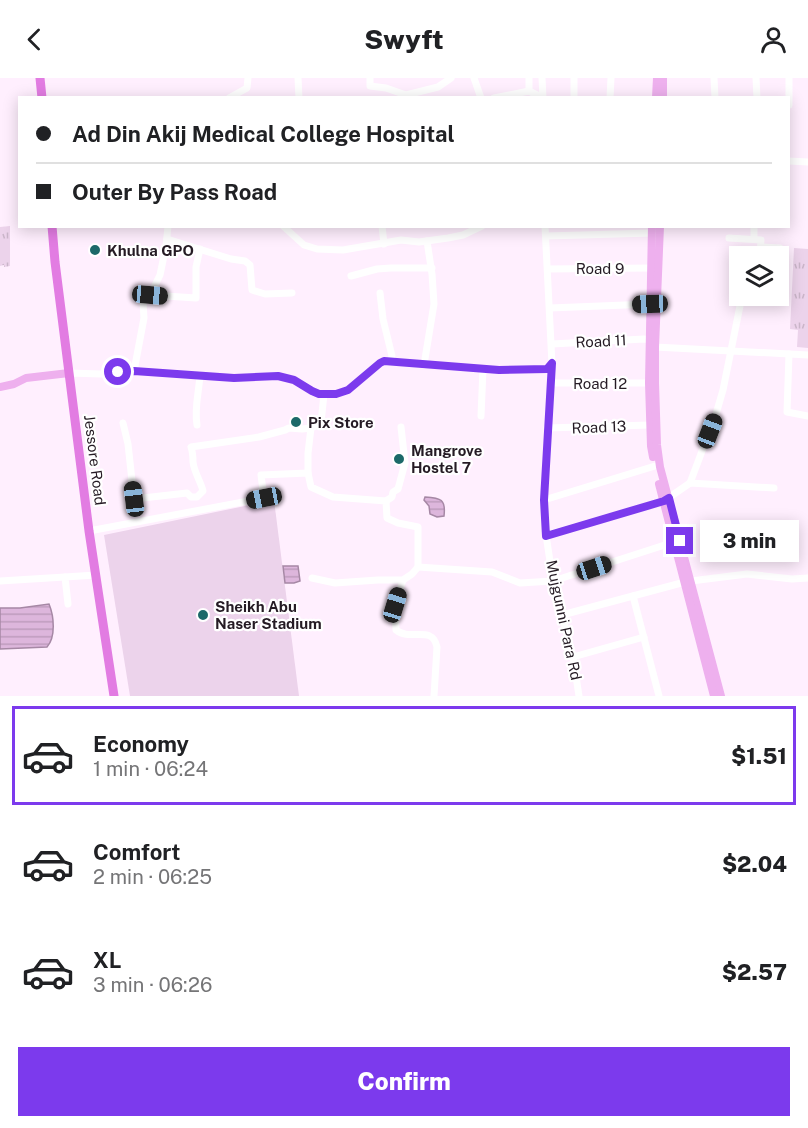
<!DOCTYPE html>
<meta charset="utf-8">
<style>
:root{--surface:#fff;--page:#f2f2f2;--text:#202124;--muted:#757577;--line:#e0e0e0;--accent:#7c3aed}
body{margin:0;font-family:"Public Sans",sans-serif;background:var(--page);color:var(--text);height:100vh;display:flex;flex-direction:column;font-size:22px;white-space:nowrap}
*{box-sizing:border-box;margin:0}
p{font-size:20px;color:var(--muted)}
.icon{flex:none;width:33px;height:33px;fill:none;stroke:currentColor;stroke-width:2;stroke-linecap:round;stroke-linejoin:round}
.map{position:relative;height:618px;overflow:hidden}
.details{display:flex;flex-direction:column;background:var(--surface);flex:1}
.details>*{flex:none}
.banner{position:absolute;left:18px;top:18px;width:772px;height:132px;border-radius:0px;box-shadow:0 3px 15px #0003;display:grid;align-content:center;height:132px;padding:0 18px;background:var(--surface)}
.tools{position:absolute;left:729px;top:168px;display:grid;gap:12px}
.tools a{display:grid;place-items:center;width:60px;height:60px;border-radius:0px;background:var(--surface);box-shadow:0 3px 15px #0003;font-size:30px}
.end{position:absolute;width:27px;height:27px;margin:-14px;border:8px solid #7c3aed;background:#fff;box-shadow:0 0 0 3px #fff}
.from{border-radius:50%}
.bubble{position:absolute;height:42px;border-radius:0px;background:var(--surface);box-shadow:0 3px 15px #0003;font-size:20px;font-weight:800;line-height:42px;text-align:center}
.car{position:absolute;width:18px;height:36px;margin:-18px -9px;border-radius:8px;box-shadow:0 0 4px 2px #0007;background:linear-gradient(#222 24%,#8ab4d8 0 40%,#222 0 76%,#8ab4d8 0 86%,#222 0)}
.banner b{display:flex;align-items:center;gap:21px;height:57px;font-size:22px}
.banner b+b{border-top:2px solid var(--line)}
.banner i{width:15px;height:15px;background:var(--text)}
ul{padding:10px 0 0;list-style:none}
li{display:flex;align-items:center;gap:18px;height:99px;margin:0 12px 9px;padding:0 6px;border:3px solid transparent;border-radius:0px}
li div{flex:1}
li b{display:block;font-size:22px}
li em{font-style:normal;font-weight:800}
li.current{border-color:var(--accent)}
li>.icon{width:54px;height:54px;stroke-width:1.5}
.action{display:flex;gap:12px;margin-top:auto;padding:12px 18px}
.action a{flex:1;height:69px;border-radius:0px;background:var(--accent);color:#fff;font-size:24px;font-weight:800;line-height:69px;text-align:center}
header{display:flex;justify-content:space-between;align-items:center;height:78px;padding:0 18px;background:var(--surface);font-size:27px;font-weight:800}
.map>svg:first-child{display:block}
</style>
<header><svg class="icon" aria-label="back" viewBox="0 0 24 24"><path d="M15 5l-7 7 7 7"/></svg>Swyft<svg class="icon" aria-label="person" viewBox="0 0 24 24"><circle cx="12" cy="8" r="4"/><path d="M4 21q1-7 8-7t8 7"/></svg></header>
<div class="map">
<svg width="808" height="618" viewBox="0 0 808 618">
<defs>
<pattern id="park-tufts" width="24" height="20" patternUnits="userSpaceOnUse" patternTransform="scale(1.5)"><rect width="24" height="20" fill="#ecd3eb"/><path d="M3 7l-1-3M5 7V3M7 7l1-3M15 17l-1-3M17 17v-4M19 17l1-3" fill="none" stroke="#cab5c9"/></pattern>
<pattern id="water-rules" width="6" height="5" patternUnits="userSpaceOnUse" patternTransform="scale(1.5)"><rect width="6" height="5" fill="#ddb6dc"/><path d="M0 2.5h6" fill="none" stroke="#be9cbd"/></pattern>
</defs>
<rect width="100%" height="100%" fill="#ffeffe"/>
<g fill="url(#park-tufts)">
<path d="M 10,148 L 10,188 L 4,189 L 4,187 L 0,188 L 0,149 Z"/>
<path d="M 794,170 L 808,171 L 808,270 L 797,269 L 798,252 L 790,251 Z"/>
</g>
<path fill="#ecd3eb" d="M 274,422 L 299,618 L 130,618 L 104,457 Z"/>
<g fill="url(#water-rules)" stroke="#a688a5" stroke-width="1.5">
<path d="M 425,419 C 441,420 446,421 444,438 L 437,439 L 430,436 L 429,428 L 424,422 Z"/>
<path d="M 283,488 L 298,488 L 300,503 L 294,505 L 285,505 Z"/>
<path d="M 49,526 C 54,538 56,559 47,569 L 0,571 L 0,530 L 20,530 Z"/>
</g>
<g fill="none" stroke-linecap="round" stroke-linejoin="round">
<g stroke="#fff" stroke-width="7">
<path d="M 298,0 L 299,20"/>
<path d="M 370,0 L 370,8 L 386,10 L 406,17 L 438,9 L 451,0"/>
<path d="M 474,0 L 481,20"/>
<path d="M 529,0 L 529,13 L 543,20"/>
<path d="M 542,0 L 543,20"/>
<path d="M 714,0 L 715,20"/>
<path d="M 756,0 L 757,20"/>
<path d="M 229,20 L 247,10 L 248,0"/>
<path d="M 494,20 L 529,13"/>
<path d="M 574,20 L 574,0"/>
<path d="M 610,20 L 611,0"/>
<path d="M 789,27 L 789,0"/>
<path d="M 789,83 L 808,84"/>
<path d="M 283,148 L 304,167 L 317,171 L 343,172 L 401,162 L 419,164 L 448,160 L 463,157 L 482,148"/>
<path d="M 382,148 L 384,166"/>
<path d="M 545,148 L 552,286 L 544,422 L 546,457 L 553,503 L 573,579 L 579,618"/>
<path d="M 546,158 L 652,155"/>
<path d="M 729,160 L 761,162 L 760,178"/>
<path d="M 167,161 L 231,181 L 245,183 L 250,187 L 252,212 L 265,216 L 292,215"/>
<path d="M 754,161 L 754,148"/>
<path d="M 761,169 L 780,170 L 783,214 L 778,216"/>
<path d="M 548,191 L 651,190"/>
<path d="M 351,198 L 377,191 L 391,190 L 432,190"/>
<path d="M 380,215 L 383,241 L 392,278 L 391,283"/>
<path d="M 150,217 L 196,220 L 196,189 L 200,171"/>
<path d="M 550,230 L 650,226"/>
<path d="M 552,266 L 644,261 L 650,262"/>
<path d="M 655,269 L 808,277"/>
<path d="M 789,276 L 787,334 L 808,338"/>
<path d="M 424,287 L 434,226 L 432,196 L 427,163"/>
<path d="M 134,293 L 144,240 L 143,224 L 146,219 L 150,217 L 160,197 L 166,168 L 168,148"/>
<path d="M 69,295 L 101,296 L 134,293 L 234,300 L 278,298 L 294,302 L 311,313 L 319,316 L 336,316 L 348,312 L 379,285 L 384,283 L 499,292 L 547,291 L 552,286"/>
<path d="M 551,305 L 649,305"/>
<path d="M 481,338 L 483,291"/>
<path d="M 123,345 L 128,366 L 134,421 L 187,415 L 191,419 L 197,419 L 203,413 C 201,404 194,394 193,384 C 193,378 193,375 191,369 L 259,359 L 285,352 L 289,350 L 302,351 L 311,350 L 308,375 L 308,395"/>
<path d="M 197,347 C 194,330 199,314 200,297"/>
<path d="M 311,350 L 321,345 L 324,316"/>
<path d="M 547,350 L 650,347"/>
<path d="M 690,405 L 716,336 L 723,312 L 742,218"/>
<path d="M 544,422 L 655,388"/>
<path d="M 386,423 L 392,419 L 393,414 L 398,411 L 405,385 L 401,349"/>
<path d="M 89,453 L 264,420 L 261,397 L 308,395 L 311,409 L 333,419 L 386,423 L 387,440 L 398,445 L 418,449 L 418,489 L 492,494 L 520,505 L 553,503 L 674,464"/>
<path d="M 546,457 L 664,423 L 690,405 L 774,410"/>
<path d="M 312,500 L 335,505 L 378,502 L 403,502 L 412,496 L 418,489"/>
<path d="M 403,502 L 395,527 L 396,552 C 410,564 432,546 437,569 L 434,618"/>
<path d="M 0,503 L 65,499"/>
<path d="M 691,503 L 747,496 L 792,501 L 808,500"/>
<path d="M 633,518 L 659,618"/>
<path d="M 68,526 L 65,499 L 96,497"/>
<path d="M 562,537 L 685,504"/>
<path d="M 573,579 L 644,559"/>
</g>
<g stroke="#eeb0ee" stroke-width="8">
<path d="M 656,20 L 657,0"/>
<path d="M 663,20 L 663,0"/>
<path d="M 652,148 L 649,305 L 651,368 L 653,379"/>
<path d="M 660,148 L 655,269 L 655,305 L 657,367 L 660,389 L 721,618"/>
<path d="M 0,309 L 14,306 L 26,300 L 69,295"/>
<path d="M 659,406 L 714,618"/>
</g>
<g stroke="#e27ce2" stroke-width="9">
<path d="M 40,0 L 42,20"/>
<path d="M 52,148 L 55,184 L 89,453 L 114,618"/>
</g>
</g>
<g fill="none" stroke-linecap="round" stroke-linejoin="round">
<path stroke="#7c3aed" stroke-width="8" d="M 118,294 L 134,293 L 234,300 L 278,298 L 294,302 L 312,313 L 319,316 L 336,316 L 348,312 L 380,285 L 384,283 L 499,292 L 547,291 L 552,285 L 544,422 L 546,458 L 664,423 L 669,420 L 680,463"/>
</g>
<g fill="#1c6969" stroke="#fff" stroke-width="2">
<circle cx="95" cy="172" r="6"/>
<circle cx="296" cy="344" r="6"/>
<circle cx="399" cy="381" r="6"/>
<circle cx="203" cy="537" r="6"/>
</g>
<g text-anchor="middle" dominant-baseline="central" stroke-width="4.5" stroke-linejoin="round" paint-order="stroke">
<g font-size="15" font-weight="bold" fill="#251b24" stroke="#fff" text-anchor="start">
<text x="107" y="172">Khulna GPO</text>
<text x="308" y="344">Pix Store</text>
<text x="411" y="372">Mangrove<tspan x="411" dy="17">Hostel 7</tspan></text>
<text x="215" y="528">Sheikh Abu<tspan x="215" dy="17">Naser Stadium</tspan></text>
</g>
<g font-size="15" fill="#251b24" stroke="#fff">
<text x="600" y="190">Road 9</text>
<text transform="translate(601 263) rotate(-3)">Road 11</text>
<text x="600" y="305">Road 12</text>
<text transform="translate(599 349) rotate(-2)">Road 13</text>
<text transform="translate(95 382) rotate(83)">Jessore Road</text>
<text transform="translate(564 542) rotate(78)">Mujgunni Para Rd</text>
</g>
</g>
</svg>
<div class="tools">
<a><svg class="icon" aria-label="layers" viewBox="0 0 24 24"><path d="M12 4l9 5-9 5-9-5zM3 14l9 5 9-5"/></svg></a>
</div>
<i class="end from" style="left:118px;top:294px"></i>
<i class="end" style="left:680px;top:463px"></i>
<div class="bubble" style="left:700px;top:442px;width:99px">3 min</div>
<i class="car" style="left:150px;top:217px;rotate:95deg"></i>
<i class="car" style="left:650px;top:226px;rotate:268deg"></i>
<i class="car" style="left:710px;top:353px;rotate:21deg"></i>
<i class="car" style="left:264px;top:420px;rotate:259deg"></i>
<i class="car" style="left:134px;top:421px;rotate:353deg"></i>
<i class="car" style="left:594px;top:490px;rotate:72deg"></i>
<i class="car" style="left:395px;top:527px;rotate:17deg"></i>
<div class="banner">
<b><i class="from"></i>Ad Din Akij Medical College Hospital</b>
<b><i></i>Outer By Pass Road</b>
</div>
</div>
<section class="details">
<ul>
<li class="current"><svg class="icon" aria-label="car" viewBox="0 0 24 24"><path d="M5 17H2v-5l4-1 3-4h7l3 4 3 1v5h-3M9 17h6M6 11h13"/><circle cx="7" cy="17" r="2"/><circle cx="17" cy="17" r="2"/></svg><div><b>Economy</b><p>1 min · 06:24</p></div><em>$1.51</em></li>
<li><svg class="icon" aria-label="car" viewBox="0 0 24 24"><path d="M5 17H2v-5l4-1 3-4h7l3 4 3 1v5h-3M9 17h6M6 11h13"/><circle cx="7" cy="17" r="2"/><circle cx="17" cy="17" r="2"/></svg><div><b>Comfort</b><p>2 min · 06:25</p></div><em>$2.04</em></li>
<li><svg class="icon" aria-label="car" viewBox="0 0 24 24"><path d="M5 17H2v-5l4-1 3-4h7l3 4 3 1v5h-3M9 17h6M6 11h13"/><circle cx="7" cy="17" r="2"/><circle cx="17" cy="17" r="2"/></svg><div><b>XL</b><p>3 min · 06:26</p></div><em>$2.57</em></li>
</ul>
<div class="action"><a>Confirm</a></div>
</section>
